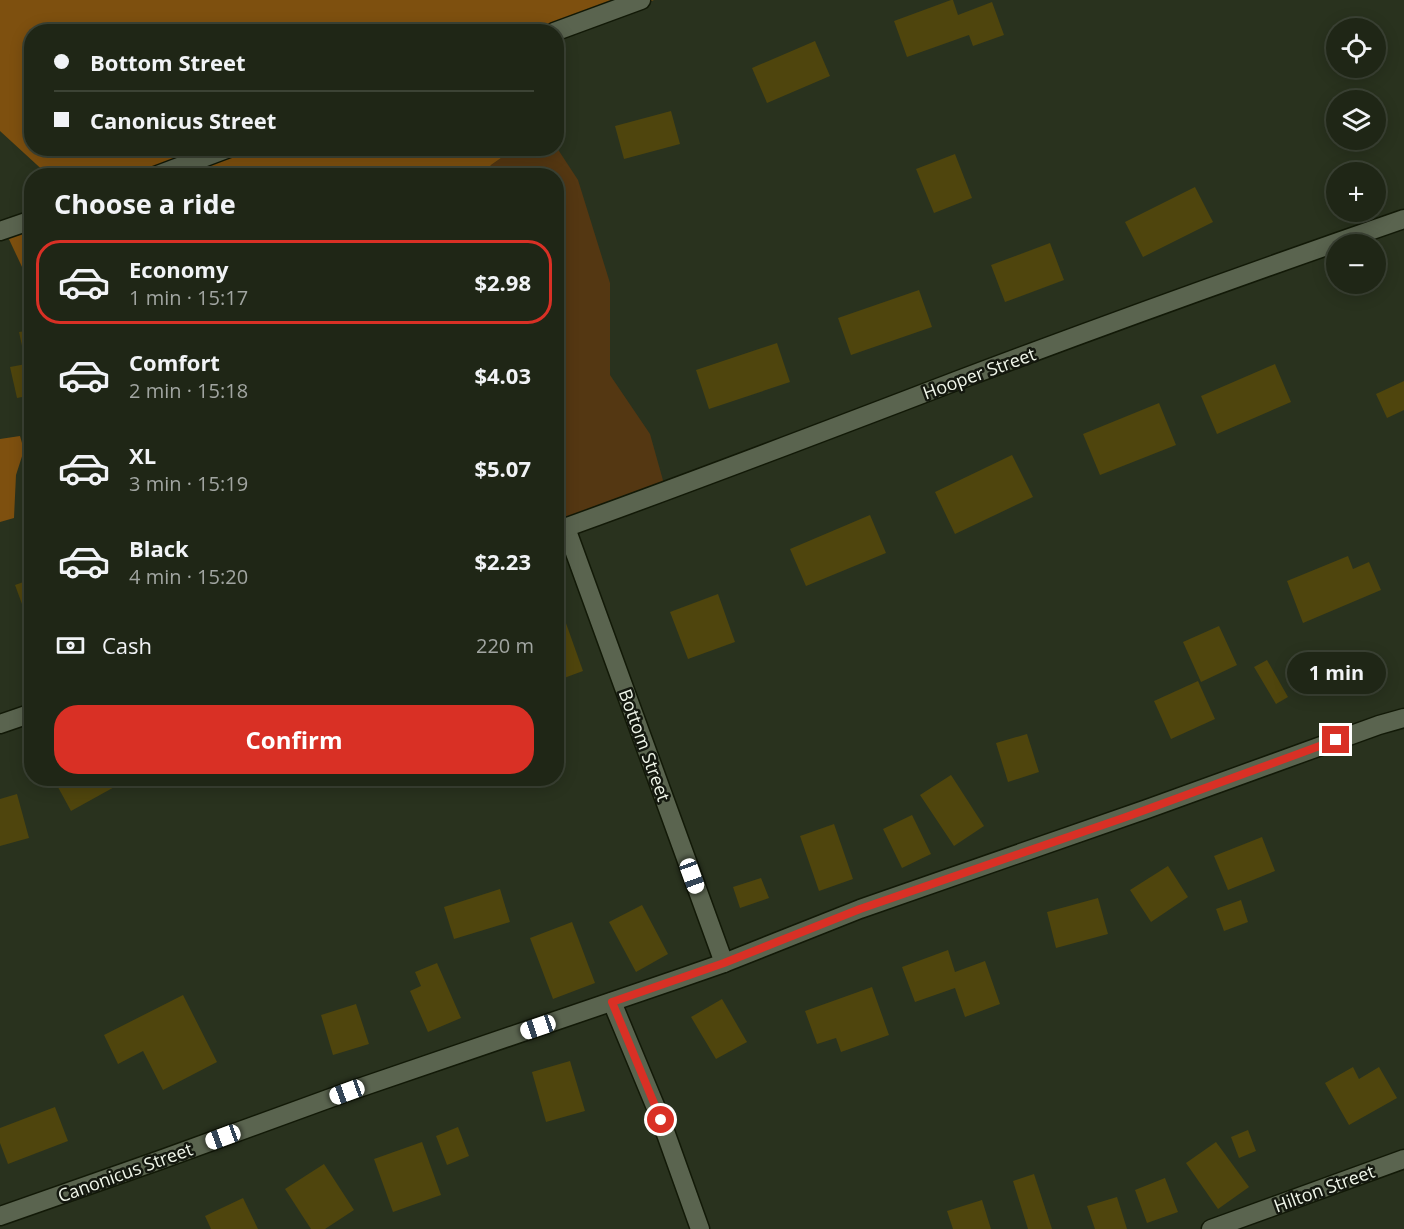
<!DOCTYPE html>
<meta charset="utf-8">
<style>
:root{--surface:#1f2616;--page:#272e1f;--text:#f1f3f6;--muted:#a1a5a1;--line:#3c4335;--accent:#d93025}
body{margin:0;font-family:"Open Sans",sans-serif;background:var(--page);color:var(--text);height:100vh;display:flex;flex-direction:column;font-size:22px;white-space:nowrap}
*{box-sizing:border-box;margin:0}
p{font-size:20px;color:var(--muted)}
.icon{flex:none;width:33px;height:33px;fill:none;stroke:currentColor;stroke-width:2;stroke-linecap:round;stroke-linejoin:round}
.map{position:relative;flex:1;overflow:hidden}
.panel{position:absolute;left:24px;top:168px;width:540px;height:618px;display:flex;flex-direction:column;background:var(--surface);border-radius:24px;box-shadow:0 3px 15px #0003,0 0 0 2px var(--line)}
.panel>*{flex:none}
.guide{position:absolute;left:24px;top:24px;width:540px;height:132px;border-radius:24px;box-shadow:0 3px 15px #0003,0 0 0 2px var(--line);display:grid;align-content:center;height:132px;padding:0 30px;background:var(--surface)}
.controls{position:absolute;left:1326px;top:18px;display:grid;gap:12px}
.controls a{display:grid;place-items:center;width:60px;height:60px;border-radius:50%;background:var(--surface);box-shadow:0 3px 15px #0003,0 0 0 2px var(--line);font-size:30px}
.end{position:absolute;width:27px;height:27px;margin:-14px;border:8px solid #d93025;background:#fff;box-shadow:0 0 0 3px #fff}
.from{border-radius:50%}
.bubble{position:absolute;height:42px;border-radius:21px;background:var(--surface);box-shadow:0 3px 15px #0003,0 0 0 2px var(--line);font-size:20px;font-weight:700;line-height:42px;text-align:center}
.car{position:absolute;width:18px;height:36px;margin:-18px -9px;border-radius:8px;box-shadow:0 0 4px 2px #0007;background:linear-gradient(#fff 24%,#345 0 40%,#fff 0 76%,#345 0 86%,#fff 0)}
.guide b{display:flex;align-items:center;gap:21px;height:57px;font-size:22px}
.guide b+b{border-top:2px solid var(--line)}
.guide i{width:15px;height:15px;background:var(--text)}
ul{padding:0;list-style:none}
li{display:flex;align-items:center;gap:18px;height:84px;margin:0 12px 9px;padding:0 18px;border:3px solid transparent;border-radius:24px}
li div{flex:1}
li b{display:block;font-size:22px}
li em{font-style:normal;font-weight:700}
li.active{border-color:var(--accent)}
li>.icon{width:54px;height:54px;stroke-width:1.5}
h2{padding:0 30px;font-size:27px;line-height:72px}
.pay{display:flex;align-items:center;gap:15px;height:66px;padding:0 30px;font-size:22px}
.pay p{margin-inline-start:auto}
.primary-button{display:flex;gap:12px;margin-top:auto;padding:12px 30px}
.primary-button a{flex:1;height:69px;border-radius:24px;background:var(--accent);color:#fff;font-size:24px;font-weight:700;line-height:69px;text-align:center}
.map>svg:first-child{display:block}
</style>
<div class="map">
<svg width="1404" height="1229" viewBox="0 0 1404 1229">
<rect width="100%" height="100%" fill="#29321e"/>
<path fill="#543712" d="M 557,148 L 578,180 L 610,283 L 610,375 L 650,434 L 664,484 L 557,533 L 556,176 L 484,176 L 491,165 L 514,149 Z"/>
<g fill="#7e500f">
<path d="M 0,0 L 654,0 L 557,35 L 556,32 L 32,32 L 32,148 L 514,149 L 491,165 L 484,176 L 48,175 L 0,131 Z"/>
<path d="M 31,225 L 31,286 L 7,235 Z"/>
<path d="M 20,436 L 24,450 L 16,475 L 14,518 L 0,522 L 0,439 Z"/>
</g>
<g fill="#4f450d">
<path d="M 951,0 L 953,0 L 958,15 L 992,2 L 1004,35 L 973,46 L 969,35 L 907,57 L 894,21 Z"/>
<path d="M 815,41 L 830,76 L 767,103 L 752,68 Z"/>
<path d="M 671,111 L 680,144 L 624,159 L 615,126 Z"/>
<path d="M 955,154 L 972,198 L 934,213 L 916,169 Z"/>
<path d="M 1195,187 L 1213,222 L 1143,257 L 1125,222 Z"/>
<path d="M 1050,243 L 1064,280 L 1005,302 L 991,265 Z"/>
<path d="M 919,290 L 932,327 L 851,355 L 838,318 Z"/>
<path d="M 32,330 L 32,395 L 17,398 L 10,367 L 26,364 L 19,332 Z"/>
<path d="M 777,343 L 790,382 L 709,409 L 696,370 Z"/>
<path d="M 1275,364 L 1291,402 L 1217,434 L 1201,396 Z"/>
<path d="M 1404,381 L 1404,410 L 1387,418 L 1376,394 Z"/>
<path d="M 1159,403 L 1176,445 L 1100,475 L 1083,434 Z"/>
<path d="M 1012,455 L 1033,497 L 955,534 L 935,492 Z"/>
<path d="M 870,515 L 886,553 L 806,586 L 790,549 Z"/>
<path d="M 1348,556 L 1353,569 L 1369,562 L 1381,590 L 1303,623 L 1287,581 Z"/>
<path d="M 32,579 L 32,622 L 29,623 L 15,585 Z"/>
<path d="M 718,594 L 735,642 L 688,659 L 670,612 Z"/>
<path d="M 562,612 L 583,671 L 556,681 L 556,614 Z"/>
<path d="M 1219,626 L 1237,665 L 1201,682 L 1183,642 Z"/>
<path d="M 1267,660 L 1288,697 L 1276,704 L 1254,667 Z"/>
<path d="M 1198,681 L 1215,719 L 1171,739 L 1154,701 Z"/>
<path d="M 1027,734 L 1039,772 L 1008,782 L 996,743 Z"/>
<path d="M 951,775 L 984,826 L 954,846 L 920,795 Z"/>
<path d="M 53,778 L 126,778 L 127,780 L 71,811 Z"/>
<path d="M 17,794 L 29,838 L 0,846 L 0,799 Z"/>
<path d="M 912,815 L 931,854 L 902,868 L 883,829 Z"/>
<path d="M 834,824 L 853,879 L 819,891 L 800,836 Z"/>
<path d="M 1262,837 L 1275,871 L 1228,890 L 1214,856 Z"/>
<path d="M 1168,866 L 1188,897 L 1151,922 L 1130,890 Z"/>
<path d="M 761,878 L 769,898 L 740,908 L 733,887 Z"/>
<path d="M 500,889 L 510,922 L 454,939 L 444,907 Z"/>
<path d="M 1098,898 L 1108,934 L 1056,948 L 1047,912 Z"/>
<path d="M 1241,900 L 1248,922 L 1224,931 L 1216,909 Z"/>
<path d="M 642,905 L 668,954 L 636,972 L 609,922 Z"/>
<path d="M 572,922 L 595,983 L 553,999 L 530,938 Z"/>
<path d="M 948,950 L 955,972 L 985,961 L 1000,1004 L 965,1017 L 955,988 L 915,1002 L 902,967 Z"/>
<path d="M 437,963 L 461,1018 L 428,1032 L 410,991 L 421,986 L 415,972 Z"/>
<path d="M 872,987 L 889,1035 L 841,1052 L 836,1038 L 817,1044 L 805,1011 Z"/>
<path d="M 183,995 L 217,1062 L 163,1090 L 143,1051 L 118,1064 L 104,1035 Z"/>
<path d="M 722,999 L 747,1042 L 716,1059 L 691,1017 Z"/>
<path d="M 356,1004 L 369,1044 L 333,1055 L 321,1015 Z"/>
<path d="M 570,1061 L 585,1111 L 546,1122 L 532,1072 Z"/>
<path d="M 1353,1067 L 1359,1079 L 1379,1067 L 1397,1098 L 1349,1125 L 1325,1083 Z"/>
<path d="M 55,1107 L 68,1141 L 8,1164 L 0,1143 L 0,1128 Z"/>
<path d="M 458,1127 L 469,1156 L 447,1165 L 436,1136 Z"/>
<path d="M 1248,1130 L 1256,1151 L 1239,1158 L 1231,1137 Z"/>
<path d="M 422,1142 L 441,1195 L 393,1212 L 374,1159 Z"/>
<path d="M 1216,1142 L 1249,1187 L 1218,1209 L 1186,1163 Z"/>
<path d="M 324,1164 L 354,1210 L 325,1229 L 311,1229 L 285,1189 Z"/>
<path d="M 1034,1174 L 1052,1229 L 1028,1229 L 1013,1181 Z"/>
<path d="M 1165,1178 L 1178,1212 L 1147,1223 L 1135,1190 Z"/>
<path d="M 1117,1197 L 1127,1229 L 1095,1229 L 1087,1206 Z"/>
<path d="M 243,1198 L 258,1229 L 211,1229 L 205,1216 Z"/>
<path d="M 982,1200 L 991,1229 L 953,1229 L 947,1211 Z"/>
</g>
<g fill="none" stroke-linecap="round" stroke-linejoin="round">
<defs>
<g id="street">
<path d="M 554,32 L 641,0"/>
<path d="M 155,176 L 229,148"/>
<path d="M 0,231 L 32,220"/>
<path d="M 566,528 L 724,963"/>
<path d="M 556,531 C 690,483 823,432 956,381 C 1104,325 1254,271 1404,219"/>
<path d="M 0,724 L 32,713"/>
<path d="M 612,1002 L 661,1120 L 700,1229"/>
<path d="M 0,1216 L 160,1160 L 347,1092 L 678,979 L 724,963 L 860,909 L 1147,809 L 1379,725 L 1404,718"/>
<path d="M 1211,1229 L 1404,1159"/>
</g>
</defs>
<use href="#street" stroke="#121907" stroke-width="21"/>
<use href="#street" stroke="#5a644f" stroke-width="18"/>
</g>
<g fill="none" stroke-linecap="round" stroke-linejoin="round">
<path stroke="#d93025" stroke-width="8" d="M 661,1120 L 612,1002 L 724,963 L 860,909 L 1126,817 L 1336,740"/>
</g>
<g text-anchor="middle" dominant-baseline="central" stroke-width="5" stroke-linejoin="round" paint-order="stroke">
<g font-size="18" fill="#f0f6ea" stroke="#14180f">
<text transform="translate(979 373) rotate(-20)">Hooper Street</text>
<text transform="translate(645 745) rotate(70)">Bottom Street</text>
<text transform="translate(125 1172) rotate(-20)">Canonicus Street</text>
<text transform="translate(1324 1188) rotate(-20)">Hilton Street</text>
</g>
</g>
</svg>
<div class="controls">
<a><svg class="icon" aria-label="locate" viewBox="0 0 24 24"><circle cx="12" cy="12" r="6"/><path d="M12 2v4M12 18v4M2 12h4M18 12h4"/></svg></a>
<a><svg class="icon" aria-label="layers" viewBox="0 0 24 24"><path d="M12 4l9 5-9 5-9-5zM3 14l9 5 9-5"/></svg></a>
<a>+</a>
<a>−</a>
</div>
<i class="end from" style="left:661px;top:1120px"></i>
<i class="end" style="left:1336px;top:740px"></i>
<div class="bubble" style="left:1287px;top:652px;width:99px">1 min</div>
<i class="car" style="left:692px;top:876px;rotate:160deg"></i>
<i class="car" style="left:538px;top:1027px;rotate:251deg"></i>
<i class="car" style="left:347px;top:1092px;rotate:250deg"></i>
<i class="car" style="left:223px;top:1137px;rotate:250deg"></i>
<div class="guide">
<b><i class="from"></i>Bottom Street</b>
<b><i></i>Canonicus Street</b>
</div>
<section class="panel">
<h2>Choose a ride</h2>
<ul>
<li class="active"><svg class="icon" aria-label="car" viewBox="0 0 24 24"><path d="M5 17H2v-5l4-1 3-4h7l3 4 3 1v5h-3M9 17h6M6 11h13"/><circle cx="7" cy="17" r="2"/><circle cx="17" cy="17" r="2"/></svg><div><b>Economy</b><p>1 min · 15:17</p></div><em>$2.98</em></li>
<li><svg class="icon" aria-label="car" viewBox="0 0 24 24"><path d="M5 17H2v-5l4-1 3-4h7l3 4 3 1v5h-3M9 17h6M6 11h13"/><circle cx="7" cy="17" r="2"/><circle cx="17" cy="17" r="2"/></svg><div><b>Comfort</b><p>2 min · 15:18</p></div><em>$4.03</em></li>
<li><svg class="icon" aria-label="car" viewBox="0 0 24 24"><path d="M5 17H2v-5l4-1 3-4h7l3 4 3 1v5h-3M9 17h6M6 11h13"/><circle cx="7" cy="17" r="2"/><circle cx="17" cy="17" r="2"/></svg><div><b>XL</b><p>3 min · 15:19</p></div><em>$5.07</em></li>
<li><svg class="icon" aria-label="car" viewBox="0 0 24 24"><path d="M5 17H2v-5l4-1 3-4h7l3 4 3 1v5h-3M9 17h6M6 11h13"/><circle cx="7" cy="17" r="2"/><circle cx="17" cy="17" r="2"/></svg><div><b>Black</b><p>4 min · 15:20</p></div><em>$2.23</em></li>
</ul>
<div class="pay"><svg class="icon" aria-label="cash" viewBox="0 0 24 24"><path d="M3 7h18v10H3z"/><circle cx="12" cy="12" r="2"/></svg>Cash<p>220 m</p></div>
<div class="primary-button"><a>Confirm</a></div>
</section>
</div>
